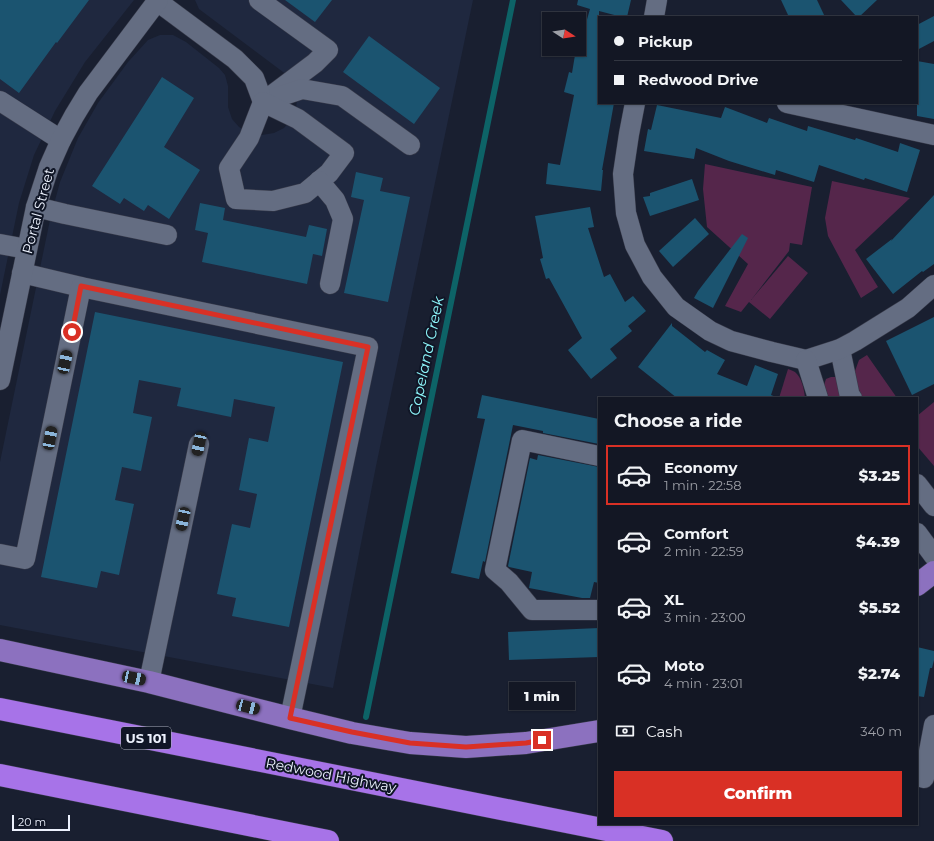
<!DOCTYPE html>
<meta charset="utf-8">
<style>
:root{--surface:#131724;--page:#202431;--text:#f1f3f6;--muted:#9d9fa6;--line:#323641;--accent:#d93025}
body{margin:0;font-family:Montserrat,sans-serif;background:var(--page);color:var(--text);height:100vh;display:flex;flex-direction:column;font-size:15px;white-space:nowrap}
*{box-sizing:border-box;margin:0}
p{font-size:13px;color:var(--muted)}
.icon{flex:none;width:22px;height:22px;fill:none;stroke:currentColor;stroke-width:2;stroke-linecap:round;stroke-linejoin:round}
.map{position:relative;flex:1;overflow:hidden}
.details{position:absolute;left:598px;top:397px;width:320px;height:428px;display:flex;flex-direction:column;background:var(--surface);border-radius:0px;box-shadow:0 1px 3px #0004,0 0 0 1px var(--line)}
.details>*{flex:none}
.guide{position:absolute;left:598px;top:16px;width:320px;height:88px;border-radius:0px;box-shadow:0 1px 3px #0004,0 0 0 1px var(--line);display:grid;align-content:center;height:88px;padding:0 16px;background:var(--surface)}
.needle{width:26px;rotate:102deg}
.controls{position:absolute;left:542px;top:12px;display:grid;gap:8px}
.controls a{display:grid;place-items:center;width:44px;height:44px;border-radius:0px;background:var(--surface);box-shadow:0 1px 3px #0004,0 0 0 1px var(--line);font-size:20px}
.scale{position:absolute;left:12px;bottom:10px;width:58px;box-sizing:border-box;padding-left:4px;border:2px solid #ecf1fd;border-top:0;font-size:11px;line-height:14px;white-space:nowrap;color:#ecf1fd;-webkit-text-stroke:3px #101626;paint-order:stroke}
.end{position:absolute;width:18px;height:18px;margin:-9px;border:5px solid #d93025;background:#fff;box-shadow:0 0 0 2px #fff}
.from{border-radius:50%}
.bubble{position:absolute;height:28px;border-radius:0px;background:var(--surface);box-shadow:0 1px 3px #0004,0 0 0 1px var(--line);font-size:13px;font-weight:800;line-height:28px;text-align:center}
.car{position:absolute;width:12px;height:24px;margin:-12px -6px;border-radius:5px;box-shadow:0 0 3px 1px #0007;background:linear-gradient(#222 24%,#8ab4d8 0 40%,#222 0 76%,#8ab4d8 0 86%,#222 0)}
.guide b{display:flex;align-items:center;gap:14px;height:38px;font-size:15px}
.guide b+b{border-top:1px solid var(--line)}
.guide i{width:10px;height:10px;background:var(--text)}
ul{padding:0;list-style:none}
li{display:flex;align-items:center;gap:12px;height:60px;margin:0 8px 6px;padding:0 8px;border:2px solid transparent;border-radius:0px}
li div{flex:1}
li b{display:block;font-size:15px}
li em{font-style:normal;font-weight:800}
li.selected{border-color:var(--accent)}
li>.icon{width:36px;height:36px;stroke-width:1.5}
h2{padding:0 16px;font-size:18px;line-height:48px}
.pay{display:flex;align-items:center;gap:10px;height:44px;padding:0 16px;font-size:15px}
.pay p{margin-inline-start:auto}
.cta{display:flex;gap:8px;margin-top:auto;padding:8px 16px}
.cta a{flex:1;height:46px;border-radius:0px;background:var(--accent);color:#fff;font-size:16px;font-weight:800;line-height:46px;text-align:center}
.map>svg:first-child{display:block}
</style>
<div class="map">
<svg width="934" height="841" viewBox="0 0 934 841">
<rect width="100%" height="100%" fill="#191f30"/>
<g fill="#1f283f">
<path d="M 0,0 L 134,0 L 85,62 L 55,111 L 34,155 L 19,203 L 0,295 Z"/>
<path d="M 195,0 L 473,0 L 375,471 L 333,688 L 0,625 L 0,462 L 51,215 L 60,182 L 78,138 L 98,103 L 128,62 L 148,40 L 160,35 L 173,35 L 186,42 L 219,68 L 225,75 L 228,86 L 228,107 L 232,119 L 239,127 L 248,132 L 262,135 L 274,133 L 284,128 L 292,119 L 296,110 L 297,98 L 290,78 L 283,72 L 199,9 Z"/>
</g>
<g fill="#55264b">
<path d="M 705,164 L 812,187 L 802,245 L 790,243 L 789,251 L 751,300 L 788,256 L 808,273 L 770,319 L 749,302 L 741,312 L 725,306 L 748,264 L 707,227 L 703,189 Z"/>
<path d="M 832,181 L 910,198 L 855,250 L 878,287 L 861,298 L 828,236 L 825,218 Z"/>
<path d="M 867,355 L 897,398 L 862,398 L 862,397 L 856,383 L 855,371 L 859,360 Z"/>
<path d="M 788,369 C 791,370 793,371 795,372 C 802,378 804,389 805,398 L 779,398 Z"/>
<path d="M 831,377 L 836,377 L 845,398 L 829,398 L 824,385 L 826,379 Z"/>
<path d="M 934,402 L 934,466 L 917,446 L 917,416 Z"/>
</g>
<g fill="none" stroke-linecap="round" stroke-linejoin="round">
<path stroke="#0d6367" stroke-width="6" d="M 366,717 L 513,0"/>
</g>
<g fill="#1b5470">
<path d="M 0,0 L 89,0 L 57,43 L 56,42 L 19,93 L 0,79 Z"/>
<path d="M 285,0 L 332,0 L 315,22 Z"/>
<path d="M 578,0 L 631,0 L 627,17 L 622,17 L 599,11 L 599,103 L 614,103 L 602,170 L 603,170 L 601,191 L 546,184 L 548,163 L 560,165 L 574,95 L 564,92 L 569,72 L 572,73 L 576,49 L 579,49 L 579,29 L 584,30 L 590,9 L 577,5 Z"/>
<path d="M 781,0 L 817,0 L 825,17 L 789,17 Z"/>
<path d="M 841,0 L 877,0 L 859,17 L 857,17 Z"/>
<path d="M 934,16 L 934,41 L 917,50 L 917,25 Z"/>
<path d="M 369,36 L 440,88 L 414,124 L 343,72 Z"/>
<path d="M 917,61 L 934,64 L 934,119 L 917,116 Z"/>
<path d="M 162,77 L 194,98 L 164,147 L 200,170 L 169,219 L 148,205 L 144,211 L 124,198 L 120,204 L 92,186 Z"/>
<path d="M 657,105 L 721,118 L 725,107 L 767,123 L 769,118 L 807,131 L 808,126 L 855,140 L 856,138 L 898,152 L 900,143 L 920,150 L 907,192 L 865,178 L 864,180 L 819,165 L 814,182 L 776,170 L 775,175 L 729,161 L 696,148 L 694,159 L 644,151 L 648,129 L 651,130 Z"/>
<path d="M 356,172 L 383,178 L 380,191 L 410,197 L 388,302 L 344,293 L 364,200 L 351,197 Z"/>
<path d="M 692,179 L 699,200 L 650,216 L 643,197 L 650,196 L 650,193 Z"/>
<path d="M 934,195 L 934,264 L 923,272 L 922,271 L 893,294 L 866,259 L 892,239 L 891,241 Z"/>
<path d="M 200,203 L 225,208 L 223,220 L 306,237 L 309,225 L 327,229 L 322,256 L 313,254 L 307,284 L 202,262 L 208,233 L 195,230 Z"/>
<path d="M 590,207 L 594,227 L 588,228 L 604,277 L 610,274 L 625,302 L 633,296 L 646,311 L 628,326 L 632,331 L 610,349 L 617,358 L 591,379 L 568,350 L 582,338 L 549,278 L 546,279 L 540,259 L 543,258 L 535,216 Z"/>
<path d="M 695,218 L 709,234 L 673,267 L 659,251 Z"/>
<path d="M 742,234 L 748,238 L 713,308 L 694,298 L 698,291 Z"/>
<path d="M 95,312 L 343,362 L 289,627 L 232,616 L 236,598 L 217,594 L 232,524 L 250,528 L 257,494 L 239,490 L 249,438 L 268,442 L 275,407 L 234,399 L 231,417 L 177,406 L 181,388 L 139,380 L 133,413 L 152,417 L 141,471 L 122,467 L 115,500 L 134,504 L 119,575 L 101,571 L 97,588 L 41,577 Z"/>
<path d="M 934,317 L 934,384 L 912,395 L 886,341 Z"/>
<path d="M 672,323 L 672,326 L 705,352 L 707,350 L 725,360 L 717,374 L 747,386 L 755,365 L 778,374 L 771,395 L 776,397 L 775,398 L 677,398 L 638,367 Z"/>
<path d="M 482,395 L 599,419 L 599,444 L 543,433 L 543,431 L 513,425 L 485,562 L 483,561 L 479,579 L 451,573 L 485,419 L 477,418 Z"/>
<path d="M 538,455 L 599,467 L 599,583 L 594,582 L 590,598 L 582,598 L 529,588 L 532,572 L 509,567 L 508,566 L 530,458 L 537,460 Z"/>
<path d="M 599,628 L 599,657 L 509,660 L 508,632 Z"/>
<path d="M 917,647 L 934,651 L 934,660 L 932,668 L 930,668 L 924,697 L 917,696 Z"/>
</g>
<g fill="none" stroke-linecap="round" stroke-linejoin="round">
<defs>
<g id="minor">
<path d="M 259,0 L 328,50 L 315,63 L 263,102"/>
<path d="M 157,1 L 235,59 L 254,78 L 263,102"/>
<path d="M 654,17 L 657,0"/>
<path d="M 278,97 L 302,89 L 342,96 L 410,145"/>
<path d="M 0,101 L 61,140"/>
<path d="M 263,102 L 298,119 L 344,153 L 329,173 L 305,193 L 273,201 L 236,199 L 229,168 L 249,138 Z"/>
<path d="M 635,103 L 629,134 L 623,174 L 626,213 L 635,245 L 652,277 L 676,307 L 710,331 L 731,341 L 772,352 L 806,360"/>
<path d="M 787,103 L 934,135"/>
<path d="M 319,181 L 335,200 L 343,219 L 330,284"/>
<path d="M 36,207 L 65,214 L 167,235"/>
<path d="M 0,244 L 27,249"/>
<path d="M 22,273 L 81,287 L 368,347 L 290,718"/>
<path d="M 840,349 L 850,397 L 852,398"/>
<path d="M 806,360 L 840,349 L 855,341 L 908,308 L 934,285"/>
<path d="M 806,360 L 818,398"/>
<path d="M 0,380 L 36,207 L 49,167 L 61,140 L 74,116 L 88,93 L 158,0"/>
<path d="M 599,456 L 522,440 L 495,570 L 509,582 L 532,610 L 599,610"/>
<path d="M 917,484 L 934,506"/>
<path d="M 917,533 L 934,556"/>
<path d="M 0,554 L 25,559 L 81,287"/>
<path d="M 149,682 L 199,444"/>
<path d="M 924,778 L 934,725"/>
</g>
<g id="major">
<path d="M 917,585 L 934,572"/>
<path d="M 0,650 L 149,682 L 290,718 L 352,733 L 410,743 L 466,747 L 526,743 L 599,731"/>
</g>
<g id="highway">
<path d="M 0,709 L 662,841"/>
<path d="M 0,775 L 328,841"/>
</g>
</defs>
<use href="#minor" stroke="#383b4a" stroke-width="21"/>
<use href="#major" stroke="#383b4a" stroke-width="23"/>
<use href="#highway" stroke="#383b4a" stroke-width="23"/>
<use href="#minor" stroke="#646d82" stroke-width="20"/>
<use href="#major" stroke="#8c71bf" stroke-width="22"/>
<use href="#highway" stroke="#a773e8" stroke-width="22"/>
</g>
<g fill="none" stroke-linecap="round" stroke-linejoin="round">
<path stroke="#d93025" stroke-width="5" d="M 72,332 L 81,286 L 368,347 L 290,718 L 352,732 L 410,743 L 466,747 L 526,743 L 542,740"/>
</g>
<g text-anchor="middle" dominant-baseline="central" stroke-width="4" stroke-linejoin="round" paint-order="stroke">
<rect fill="#101626" stroke="#aaafbc" stroke-width="1" x="121" y="727" width="50" height="22" rx="3"/>
<g font-size="13" font-weight="bold" fill="#ecf1fd">
<text x="146" y="738">US 101</text>
</g>
<g font-size="14" fill="#ecf1fd" stroke="#101626">
<text transform="translate(38 211) rotate(-75)">Portal Street</text>
<text transform="translate(331 775) rotate(11)">Redwood Highway</text>
</g>
<g font-size="15" font-style="italic" fill="#8ef7fc" stroke="#101626">
<text transform="translate(426 356) rotate(-78)">Copeland Creek</text>
</g>
</g>
</svg>
<div class="controls">
<a><svg class="needle" viewBox="-14 -14 28 28"><path d="M0-13l5 13h-10z" fill="#e53935"/><path d="M0 13l5-13h-10z" fill="#9d9fa6"/></svg></a>
</div>
<div class="scale">20 m</div>
<i class="end from" style="left:72px;top:332px"></i>
<i class="end" style="left:542px;top:740px"></i>
<div class="bubble" style="left:509px;top:682px;width:66px">1 min</div>
<i class="car" style="left:65px;top:362px;rotate:12deg"></i>
<i class="car" style="left:50px;top:438px;rotate:11deg"></i>
<i class="car" style="left:199px;top:444px;rotate:192deg"></i>
<i class="car" style="left:183px;top:519px;rotate:192deg"></i>
<i class="car" style="left:134px;top:678px;rotate:102deg"></i>
<i class="car" style="left:248px;top:707px;rotate:105deg"></i>
<div class="guide">
<b><i class="from"></i>Pickup</b>
<b><i></i>Redwood Drive</b>
</div>
<section class="details">
<h2>Choose a ride</h2>
<ul>
<li class="selected"><svg class="icon" aria-label="car" viewBox="0 0 24 24"><path d="M5 17H2v-5l4-1 3-4h7l3 4 3 1v5h-3M9 17h6M6 11h13"/><circle cx="7" cy="17" r="2"/><circle cx="17" cy="17" r="2"/></svg><div><b>Economy</b><p>1 min · 22:58</p></div><em>$3.25</em></li>
<li><svg class="icon" aria-label="car" viewBox="0 0 24 24"><path d="M5 17H2v-5l4-1 3-4h7l3 4 3 1v5h-3M9 17h6M6 11h13"/><circle cx="7" cy="17" r="2"/><circle cx="17" cy="17" r="2"/></svg><div><b>Comfort</b><p>2 min · 22:59</p></div><em>$4.39</em></li>
<li><svg class="icon" aria-label="car" viewBox="0 0 24 24"><path d="M5 17H2v-5l4-1 3-4h7l3 4 3 1v5h-3M9 17h6M6 11h13"/><circle cx="7" cy="17" r="2"/><circle cx="17" cy="17" r="2"/></svg><div><b>XL</b><p>3 min · 23:00</p></div><em>$5.52</em></li>
<li><svg class="icon" aria-label="car" viewBox="0 0 24 24"><path d="M5 17H2v-5l4-1 3-4h7l3 4 3 1v5h-3M9 17h6M6 11h13"/><circle cx="7" cy="17" r="2"/><circle cx="17" cy="17" r="2"/></svg><div><b>Moto</b><p>4 min · 23:01</p></div><em>$2.74</em></li>
</ul>
<div class="pay"><svg class="icon" aria-label="cash" viewBox="0 0 24 24"><path d="M3 7h18v10H3z"/><circle cx="12" cy="12" r="2"/></svg>Cash<p>340 m</p></div>
<div class="cta"><a>Confirm</a></div>
</section>
</div>
